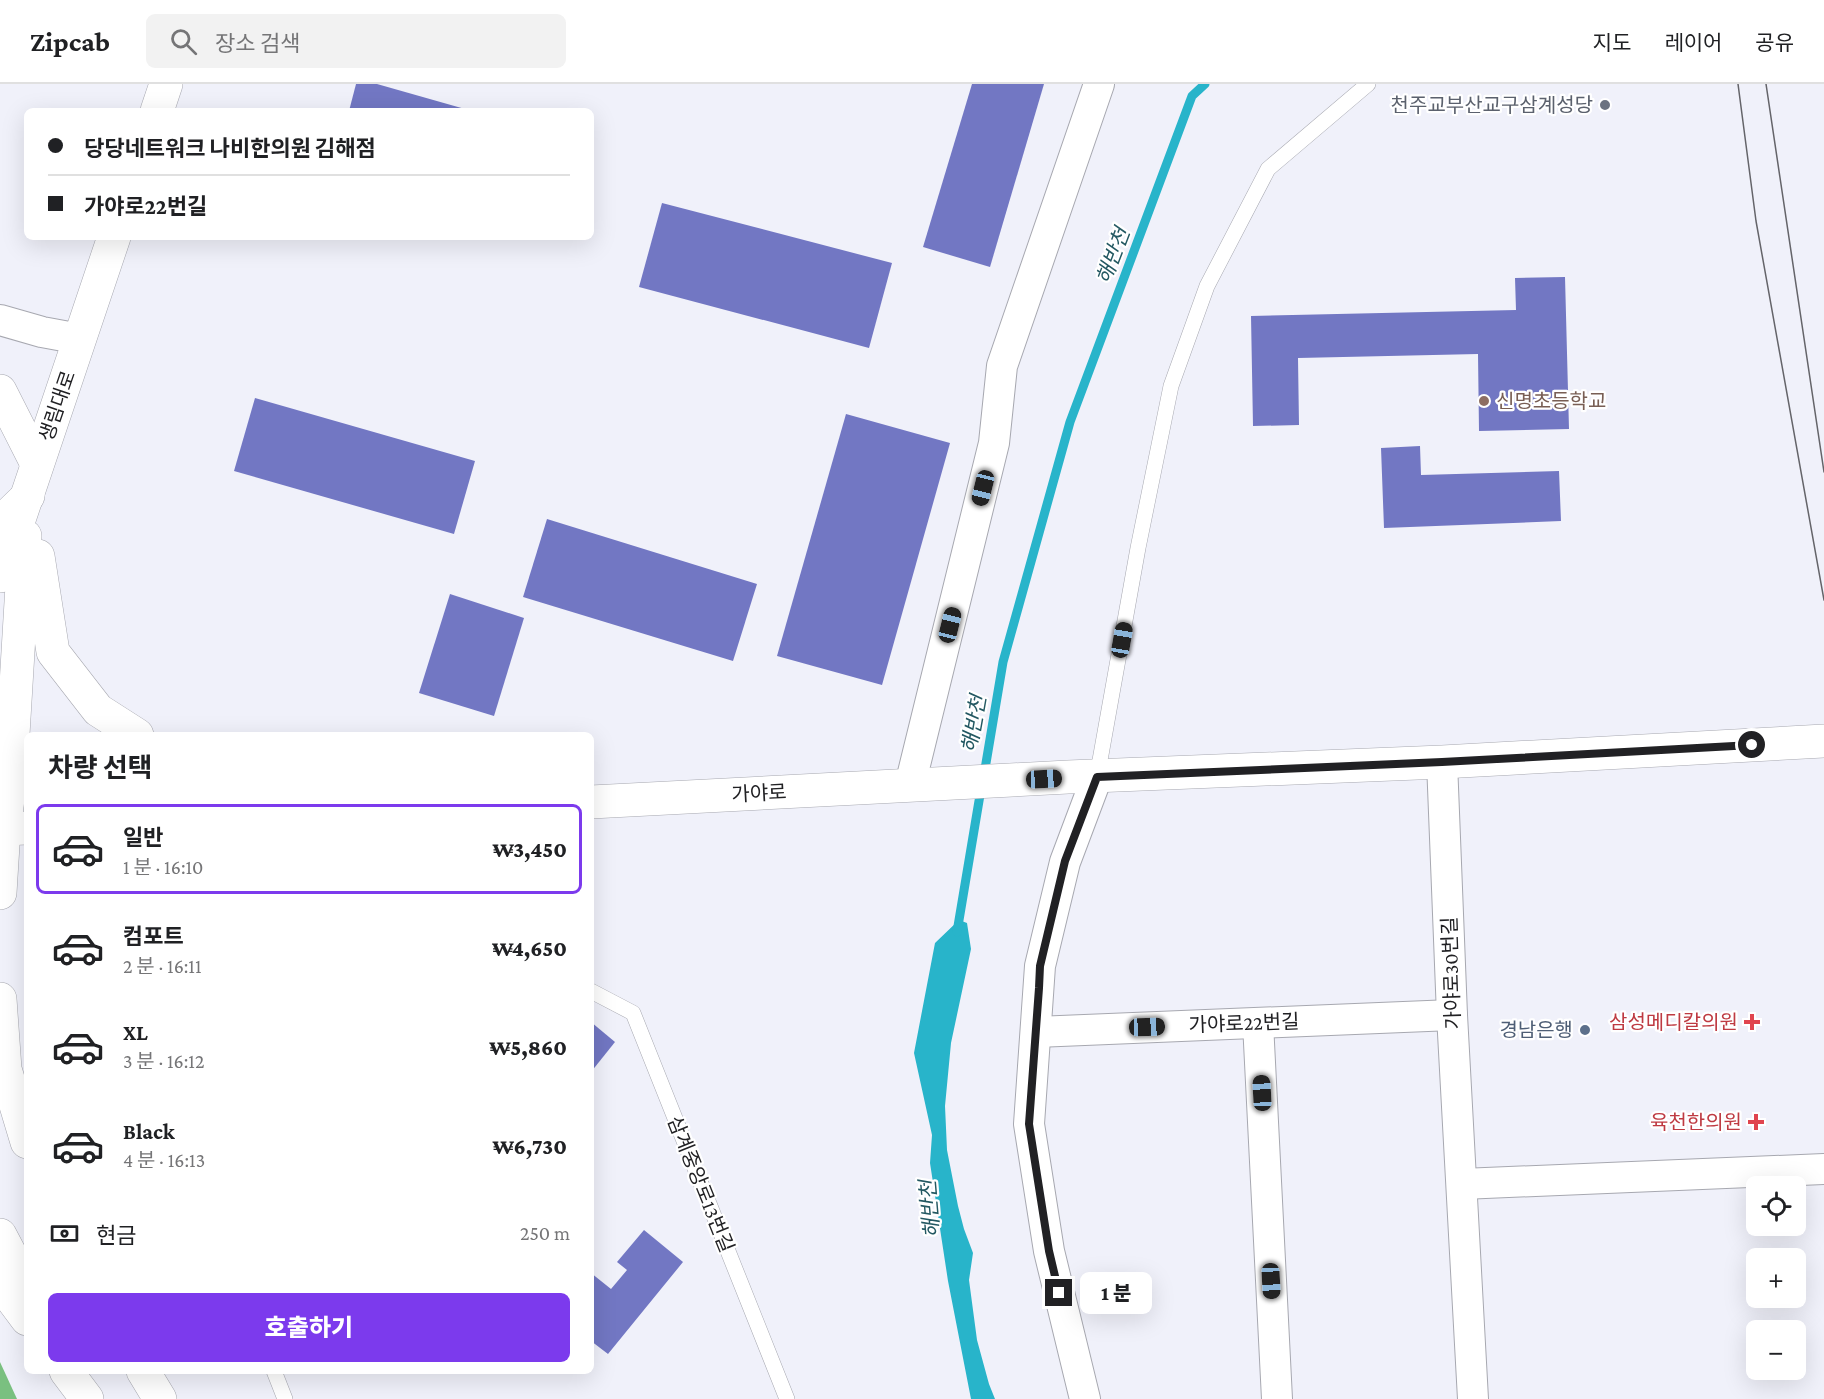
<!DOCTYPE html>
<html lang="ko">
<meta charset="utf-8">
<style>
:root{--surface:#fff;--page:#f2f2f2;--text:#202124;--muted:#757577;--line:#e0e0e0;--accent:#7c3aed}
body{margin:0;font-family:"Crimson Pro","Noto Sans KR",serif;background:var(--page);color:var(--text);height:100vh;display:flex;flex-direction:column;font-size:22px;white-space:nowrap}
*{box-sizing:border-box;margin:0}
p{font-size:20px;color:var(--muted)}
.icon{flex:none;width:33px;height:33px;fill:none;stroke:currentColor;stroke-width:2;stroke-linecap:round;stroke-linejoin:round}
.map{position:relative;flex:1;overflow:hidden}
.sheet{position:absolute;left:24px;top:648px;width:570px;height:642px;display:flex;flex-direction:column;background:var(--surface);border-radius:9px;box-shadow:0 6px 24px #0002}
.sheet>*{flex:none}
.banner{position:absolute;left:24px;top:24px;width:570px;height:132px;border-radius:9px;box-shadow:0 6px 24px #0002;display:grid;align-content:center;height:132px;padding:0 24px;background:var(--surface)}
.buttons{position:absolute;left:1746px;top:1092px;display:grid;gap:12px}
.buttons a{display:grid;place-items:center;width:60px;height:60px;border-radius:9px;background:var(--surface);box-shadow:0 6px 24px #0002;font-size:30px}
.end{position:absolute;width:27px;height:27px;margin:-14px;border:8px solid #212124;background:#fff;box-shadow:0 0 0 3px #fff}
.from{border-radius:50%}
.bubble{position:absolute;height:42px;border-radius:9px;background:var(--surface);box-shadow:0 6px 24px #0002;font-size:20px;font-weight:800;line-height:42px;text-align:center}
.car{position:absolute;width:18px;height:36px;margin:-18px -9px;border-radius:8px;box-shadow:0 0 4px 2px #0007;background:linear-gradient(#222 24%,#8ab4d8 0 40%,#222 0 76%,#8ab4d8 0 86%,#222 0)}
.banner b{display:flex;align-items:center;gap:21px;height:57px;font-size:22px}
.banner b+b{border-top:2px solid var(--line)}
.banner i{width:15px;height:15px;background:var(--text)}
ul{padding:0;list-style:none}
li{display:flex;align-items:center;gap:18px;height:90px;margin:0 12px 9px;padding:0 12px;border:3px solid transparent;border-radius:9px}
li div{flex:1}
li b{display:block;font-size:22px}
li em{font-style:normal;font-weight:800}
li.on{border-color:var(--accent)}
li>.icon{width:54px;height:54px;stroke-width:1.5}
h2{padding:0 24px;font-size:27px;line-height:72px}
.pay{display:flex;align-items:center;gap:15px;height:66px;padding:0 24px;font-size:22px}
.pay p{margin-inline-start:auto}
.button{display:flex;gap:12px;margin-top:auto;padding:12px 24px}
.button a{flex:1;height:69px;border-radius:9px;background:var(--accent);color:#fff;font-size:24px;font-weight:800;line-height:69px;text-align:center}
header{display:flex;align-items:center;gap:36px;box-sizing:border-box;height:84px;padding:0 30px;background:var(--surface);border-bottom:2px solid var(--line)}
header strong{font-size:28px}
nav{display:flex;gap:33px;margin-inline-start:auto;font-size:21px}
.search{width:420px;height:54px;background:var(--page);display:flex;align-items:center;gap:15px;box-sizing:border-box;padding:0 21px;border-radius:9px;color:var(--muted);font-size:22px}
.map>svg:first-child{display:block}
</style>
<header>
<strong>Zipcab</strong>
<div class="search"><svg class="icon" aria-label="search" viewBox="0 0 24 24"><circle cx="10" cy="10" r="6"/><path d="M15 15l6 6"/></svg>장소 검색</div>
<nav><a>지도</a><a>레이어</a><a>공유</a></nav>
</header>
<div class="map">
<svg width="1824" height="1315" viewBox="0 0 1824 1315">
<rect width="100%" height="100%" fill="#f0f1fa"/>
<path fill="#7ac080" d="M 0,1278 L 17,1315 L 0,1315 Z"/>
<path fill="#28b4ca" d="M 959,836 L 967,839 L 971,865 L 951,959 L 945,1022 L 947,1066 L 958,1122 L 964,1145 L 973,1169 L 969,1196 L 977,1256 L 989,1300 L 995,1315 L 971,1315 L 948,1197 L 930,1079 L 932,1051 L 914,969 L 935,859 Z"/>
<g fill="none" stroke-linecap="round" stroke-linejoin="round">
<g stroke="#28b4ca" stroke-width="9">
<path d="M 984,691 L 1003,578 L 1070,338 L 1192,12 L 1205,0"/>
<path d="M 957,848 L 981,705"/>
</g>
</g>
<g fill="#7277c3">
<path d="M 356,0 L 377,0 L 472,27 L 349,27 Z"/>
<path d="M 972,0 L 1044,0 L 990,183 L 923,163 Z"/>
<path d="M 662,119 L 892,179 L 869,264 L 639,203 Z"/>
<path d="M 1565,193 L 1569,345 L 1479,347 L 1478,270 L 1298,274 L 1299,341 L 1253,342 L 1251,232 L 1516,226 L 1515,194 Z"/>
<path d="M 255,314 L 475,377 L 454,450 L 234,387 Z"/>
<path d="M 846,330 L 950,359 L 882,601 L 777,572 Z"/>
<path d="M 1420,362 L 1421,391 L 1559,387 L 1561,437 L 1384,444 L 1381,364 Z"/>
<path d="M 547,435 L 757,500 L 733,577 L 523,513 Z"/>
<path d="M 450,510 L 524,534 L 494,632 L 419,609 Z"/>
<path d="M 591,938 L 615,958 L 591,988 Z"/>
<path d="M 644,1146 L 683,1178 L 608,1270 L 591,1257 L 591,1189 L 611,1205 L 627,1186 L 617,1178 Z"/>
</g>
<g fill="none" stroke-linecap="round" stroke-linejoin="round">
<defs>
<g id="lane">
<path d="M 1097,693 L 1138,464 L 1171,302 L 1207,202 L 1268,85 L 1368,0"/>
<path d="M 591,907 L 633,929 L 787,1315"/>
<path d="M 274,1287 L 285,1315"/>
</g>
<g id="street">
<path d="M 0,236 L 42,248 L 80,255"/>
<path d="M 1442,678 L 1452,931 L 1473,1315"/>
<path d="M 910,701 L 994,359 L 1002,282 L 1099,0"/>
<path d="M 1258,939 L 1277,1315"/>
<path d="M 1036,948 L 1452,931"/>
<path d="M 1462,1100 L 1824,1085"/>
<path d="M 1085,1315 L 1049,1167 L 1029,1040 L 1040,882 L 1065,778 L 1097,693"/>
</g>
<g id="secondary">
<path d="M 157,27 L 166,0"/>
<path d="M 0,307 L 37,380"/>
<path d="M 25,452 L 10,700 L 27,702"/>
<path d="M 38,472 L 53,568 L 98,626 L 137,651"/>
<path d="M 0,492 L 114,153"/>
<path d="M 591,718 L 1068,693 L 1442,678 L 1824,657"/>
<path d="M 0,745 L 27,744"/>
</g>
<g id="primary">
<path d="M 0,439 L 28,412"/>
<path d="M 0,700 L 10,700 L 4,745 L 0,809"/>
<path d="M 0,915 L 5,985 L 27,1058"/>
<path d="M 0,1151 L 27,1202"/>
<path d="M 0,1199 L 27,1235"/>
<path d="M 66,1287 L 87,1315"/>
<path d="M 143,1287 L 160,1315"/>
</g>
</defs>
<use href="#lane" stroke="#a7a8b0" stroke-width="16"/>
<use href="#street" stroke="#a7a8b0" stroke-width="32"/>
<use href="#secondary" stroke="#a7a8b0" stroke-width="34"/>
<use href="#primary" stroke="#a7a8b0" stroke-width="34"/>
<use href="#lane" stroke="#fff" stroke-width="15"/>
<use href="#street" stroke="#fff" stroke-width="30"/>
<use href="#secondary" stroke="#fff" stroke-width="33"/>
<use href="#primary" stroke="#fff" stroke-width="33"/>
<g stroke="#646469" stroke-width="1.5">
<path d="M 1738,0 L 1756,137 L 1824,516"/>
<path d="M 1766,0 L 1824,388"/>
</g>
</g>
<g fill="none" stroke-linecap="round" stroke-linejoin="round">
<path stroke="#212124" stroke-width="8" d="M 1059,1209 L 1049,1167 L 1029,1040 L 1039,904 L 1040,882 L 1065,777 L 1097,693 L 1442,678 L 1752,661"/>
</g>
<circle fill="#6b7280" stroke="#fff" stroke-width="2" cx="1605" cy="21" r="6"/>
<circle fill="#8d6e63" stroke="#fff" stroke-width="2" cx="1484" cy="317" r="6"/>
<g fill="#e0444e" stroke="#fff" stroke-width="2">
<path d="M1749 929h6v6h6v6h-6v6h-6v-6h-6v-6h6z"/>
<path d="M1753 1029h6v6h6v6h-6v6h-6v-6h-6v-6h6z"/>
</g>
<circle fill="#5c6f8a" stroke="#fff" stroke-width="2" cx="1585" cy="946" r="6"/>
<g text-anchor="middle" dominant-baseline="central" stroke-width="4.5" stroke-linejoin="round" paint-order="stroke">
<g font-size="20" fill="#5b616d" stroke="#fff" text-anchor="end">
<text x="1593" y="21">천주교부산교구삼계성당</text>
</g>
<g font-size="20" fill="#785e54" stroke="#fff" text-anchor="start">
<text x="1496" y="317">신명초등학교</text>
</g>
<g font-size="20" fill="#212124" stroke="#fff">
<text transform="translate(57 322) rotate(-71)">생림대로</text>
<text transform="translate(759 709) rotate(-3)">가야로</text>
<text transform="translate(1451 889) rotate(-92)">가야로30번길</text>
<text transform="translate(1244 939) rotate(-2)">가야로22번길</text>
<text transform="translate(701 1100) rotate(68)">삼계중앙로13번길</text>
</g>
<g font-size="20" fill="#be3a42" stroke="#fff" text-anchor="end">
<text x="1738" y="938">삼성메디칼의원</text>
<text x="1742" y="1038">육천한의원</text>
</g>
<g font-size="20" fill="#4e5e75" stroke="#fff" text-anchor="end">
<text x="1573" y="946">경남은행</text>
</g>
<g font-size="21" font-style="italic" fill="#235862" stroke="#fff">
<text transform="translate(1113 172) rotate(-69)">해반천</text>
<text transform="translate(974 640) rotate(-80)">해반천</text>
<text transform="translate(930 1125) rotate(-95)">해반천</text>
</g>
</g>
</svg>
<div class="buttons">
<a><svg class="icon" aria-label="locate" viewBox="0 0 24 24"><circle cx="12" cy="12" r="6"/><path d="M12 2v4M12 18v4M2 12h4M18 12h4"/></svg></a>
<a>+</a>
<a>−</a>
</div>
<i class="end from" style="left:1752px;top:661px"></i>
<i class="end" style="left:1059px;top:1209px"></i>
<div class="bubble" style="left:1080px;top:1188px;width:72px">1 분</div>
<i class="car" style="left:983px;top:404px;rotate:194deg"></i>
<i class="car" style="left:950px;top:541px;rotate:14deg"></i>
<i class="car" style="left:1122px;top:556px;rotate:10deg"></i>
<i class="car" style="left:1044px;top:695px;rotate:87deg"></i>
<i class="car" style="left:1147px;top:943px;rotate:88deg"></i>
<i class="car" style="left:1262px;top:1009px;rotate:357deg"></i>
<i class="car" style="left:1271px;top:1197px;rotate:177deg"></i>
<div class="banner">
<b><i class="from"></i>당당네트워크 나비한의원 김해점</b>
<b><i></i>가야로22번길</b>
</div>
<section class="sheet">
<h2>차량 선택</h2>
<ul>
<li class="on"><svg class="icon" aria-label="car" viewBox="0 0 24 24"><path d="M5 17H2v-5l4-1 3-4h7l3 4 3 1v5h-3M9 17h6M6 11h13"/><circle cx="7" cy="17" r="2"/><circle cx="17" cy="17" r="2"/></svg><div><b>일반</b><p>1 분 · 16:10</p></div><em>₩3,450</em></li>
<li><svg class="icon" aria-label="car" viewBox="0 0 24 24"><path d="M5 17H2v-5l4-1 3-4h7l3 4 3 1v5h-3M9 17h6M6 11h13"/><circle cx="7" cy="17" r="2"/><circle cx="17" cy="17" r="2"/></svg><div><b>컴포트</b><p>2 분 · 16:11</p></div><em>₩4,650</em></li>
<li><svg class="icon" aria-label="car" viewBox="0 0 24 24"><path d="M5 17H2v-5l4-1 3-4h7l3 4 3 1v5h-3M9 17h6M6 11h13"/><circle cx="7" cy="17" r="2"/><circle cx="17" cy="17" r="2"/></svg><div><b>XL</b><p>3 분 · 16:12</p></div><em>₩5,860</em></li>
<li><svg class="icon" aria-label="car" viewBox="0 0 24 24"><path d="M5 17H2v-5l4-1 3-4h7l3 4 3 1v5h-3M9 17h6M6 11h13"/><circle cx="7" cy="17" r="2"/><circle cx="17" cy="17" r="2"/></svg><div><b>Black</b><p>4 분 · 16:13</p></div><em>₩6,730</em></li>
</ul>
<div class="pay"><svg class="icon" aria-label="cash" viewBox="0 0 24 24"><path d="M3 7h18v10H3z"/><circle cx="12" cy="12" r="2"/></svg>현금<p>250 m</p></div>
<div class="button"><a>호출하기</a></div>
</section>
</div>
